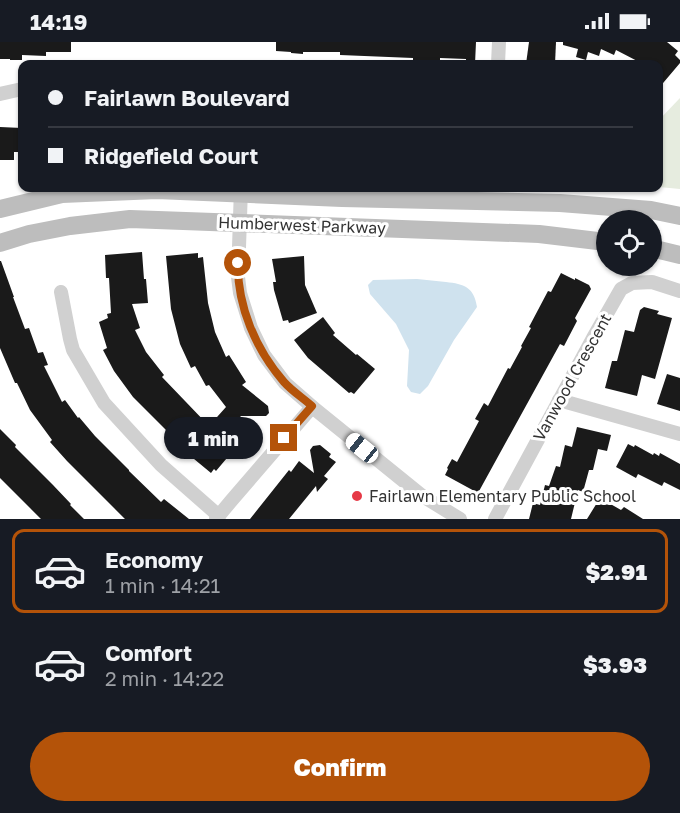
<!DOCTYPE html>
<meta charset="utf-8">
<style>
:root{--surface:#171b24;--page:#20242c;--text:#f1f3f6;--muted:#9ea1a6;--line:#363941;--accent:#b45309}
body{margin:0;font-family:"Golos Text",sans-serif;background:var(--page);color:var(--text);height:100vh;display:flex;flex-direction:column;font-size:22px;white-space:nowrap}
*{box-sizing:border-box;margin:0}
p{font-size:20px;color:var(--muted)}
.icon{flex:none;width:33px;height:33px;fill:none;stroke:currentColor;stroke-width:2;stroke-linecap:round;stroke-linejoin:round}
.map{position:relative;height:477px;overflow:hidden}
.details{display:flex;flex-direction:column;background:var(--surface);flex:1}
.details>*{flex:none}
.guide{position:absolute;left:18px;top:18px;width:645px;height:132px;border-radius:12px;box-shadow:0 2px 4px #0004;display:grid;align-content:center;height:132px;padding:0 30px;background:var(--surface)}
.controls{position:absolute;left:596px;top:168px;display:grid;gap:12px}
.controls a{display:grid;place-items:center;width:66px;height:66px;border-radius:50%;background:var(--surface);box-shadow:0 2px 4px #0004;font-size:30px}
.end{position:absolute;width:27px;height:27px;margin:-14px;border:8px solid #b45309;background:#fff;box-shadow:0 0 0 3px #fff}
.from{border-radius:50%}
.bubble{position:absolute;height:42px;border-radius:21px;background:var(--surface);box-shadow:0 2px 4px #0004;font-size:20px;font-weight:800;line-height:42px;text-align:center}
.car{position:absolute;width:18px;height:36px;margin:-18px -9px;border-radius:8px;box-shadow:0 0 4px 2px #0007;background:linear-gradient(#fff 24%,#345 0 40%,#fff 0 76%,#345 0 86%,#fff 0)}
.guide b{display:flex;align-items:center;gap:21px;height:57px;font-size:22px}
.guide b+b{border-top:2px solid var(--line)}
.guide i{width:15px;height:15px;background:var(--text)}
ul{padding:10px 0 0;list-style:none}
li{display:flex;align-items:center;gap:18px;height:84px;margin:0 12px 9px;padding:0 18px;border:3px solid transparent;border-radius:12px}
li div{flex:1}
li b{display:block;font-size:22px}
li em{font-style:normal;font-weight:800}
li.on{border-color:var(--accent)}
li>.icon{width:54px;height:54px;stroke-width:1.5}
.cta{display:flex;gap:12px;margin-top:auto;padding:12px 30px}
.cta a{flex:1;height:69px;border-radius:36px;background:var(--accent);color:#fff;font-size:24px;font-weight:800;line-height:69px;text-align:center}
.status{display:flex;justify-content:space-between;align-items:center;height:42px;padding:0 30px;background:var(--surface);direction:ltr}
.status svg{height:16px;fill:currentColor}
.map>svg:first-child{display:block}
</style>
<div class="status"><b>14:19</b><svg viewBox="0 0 49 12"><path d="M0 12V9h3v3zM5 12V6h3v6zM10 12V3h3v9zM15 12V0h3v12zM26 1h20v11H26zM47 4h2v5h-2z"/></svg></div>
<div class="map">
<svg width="680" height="477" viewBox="0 0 680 477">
<rect width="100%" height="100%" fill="#fff"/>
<path fill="#e6ecdf" d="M 680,56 L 680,147 L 659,145 L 659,78 Z"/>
<path fill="#cfe2ee" d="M 417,237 C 427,238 436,239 446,240 C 464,242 474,245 477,265 L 454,298 L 428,344 L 420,352 L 411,350 L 407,344 L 409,308 L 396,282 L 370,252 L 368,243 L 373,238 Z"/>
<g fill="#1a1a1a">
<path d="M 0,0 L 71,0 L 71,10 L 46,10 L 46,14 L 22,13 L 22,18 L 10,18 L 10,17 L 0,17 Z"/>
<path d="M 276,0 L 476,0 L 475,22 L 466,22 L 466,17 L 440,16 L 440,19 L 425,18 L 425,20 L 413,20 L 413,16 L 340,13 L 340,10 L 303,10 L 303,12 L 291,11 L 291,10 L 276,9 Z"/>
<path d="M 529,0 L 556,0 L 555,22 L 526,22 Z"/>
<path d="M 563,0 L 667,0 L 678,9 L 675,13 L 680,18 L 680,21 L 658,47 L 658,22 L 643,22 L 616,8 L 614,13 L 601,7 L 599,14 L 588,10 L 586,18 L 576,15 L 578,7 L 563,3 Z"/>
<path d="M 0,85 L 22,86 L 22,110 L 14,110 L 14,118 L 0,118 Z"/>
<path d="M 142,210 L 144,237 L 146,237 L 148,261 L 132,262 L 140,286 L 135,288 L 146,310 L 164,333 L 162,335 L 209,384 L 226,365 L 209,343 L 206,344 L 195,324 L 191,326 L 180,302 L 171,267 L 166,214 L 198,211 L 198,216 L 203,215 L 208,261 L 215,290 L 226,315 L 229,313 L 246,340 L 242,343 L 268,364 L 269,371 L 266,374 L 240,374 L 253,385 L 216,429 L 214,427 L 211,431 L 188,412 L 195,403 L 180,392 L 177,395 L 174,392 L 172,394 L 133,355 L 114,329 L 103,308 L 107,306 L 99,280 L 108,276 L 107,272 L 111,271 L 109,236 L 106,236 L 105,213 Z"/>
<path d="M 304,214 L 305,243 L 317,271 L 289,281 L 288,278 L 283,279 L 274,248 L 273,240 L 276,240 L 272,217 Z"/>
<path d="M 0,219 L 1,219 L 14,255 L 13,255 L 25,287 L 29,286 L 38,311 L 43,310 L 48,323 L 44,324 L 62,360 L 65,358 L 78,376 L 79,375 L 95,394 L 129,428 L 129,429 L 161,460 L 164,457 L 189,477 L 125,477 L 67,419 L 50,400 L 52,398 L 30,368 L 17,341 L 15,341 L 0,306 Z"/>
<path d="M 561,231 L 575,238 L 575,236 L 589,243 L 591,247 L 575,276 L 577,279 L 564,304 L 560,302 L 478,451 L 445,433 L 448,427 L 447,426 L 452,417 L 457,420 L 479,379 L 475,377 L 484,361 L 488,364 L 508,326 L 510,327 L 522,305 L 521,304 L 531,286 L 529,285 L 548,249 L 551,250 Z"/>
<path d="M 644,265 L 659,269 L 657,272 L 672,276 L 655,337 L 642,333 L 637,354 L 605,346 L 612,319 L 617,319 L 625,288 L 634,290 L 640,268 Z"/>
<path d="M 323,275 L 335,291 L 333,293 L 356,313 L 357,312 L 375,327 L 354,352 L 351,350 L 349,351 L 308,316 L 294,298 Z"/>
<path d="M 667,332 L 680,336 L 680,369 L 657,362 Z"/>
<path d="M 577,385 L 611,393 L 607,409 L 598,407 L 593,428 L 589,428 L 583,450 L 578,448 L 571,477 L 529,477 L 533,461 L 540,463 L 545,443 L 549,444 L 556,424 L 560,425 L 565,403 L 572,405 Z"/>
<path d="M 0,387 L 16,403 L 15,405 L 53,443 L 71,462 L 70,463 L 84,477 L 41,477 L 0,436 Z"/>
<path d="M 628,402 L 634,405 L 635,403 L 653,413 L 654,411 L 659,414 L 660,411 L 680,422 L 680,448 L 664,440 L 662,444 L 638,432 L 636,436 L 616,425 Z"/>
<path d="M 320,403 L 331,412 L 329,415 L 336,420 L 324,434 L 328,437 L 317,450 L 316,444 L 289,477 L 250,477 L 289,428 L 291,430 L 299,419 L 314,431 L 310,408 L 313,404 Z"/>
<path d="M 600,456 L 621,468 L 624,465 L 643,477 L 587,477 Z"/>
</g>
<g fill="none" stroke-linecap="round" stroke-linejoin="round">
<g stroke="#d0d0d0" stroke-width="14">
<path d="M 498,22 L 499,0"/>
<path d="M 0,52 L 22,47"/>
<path d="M 241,146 L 238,235 L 240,251 L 251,286 L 264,313 L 285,341 L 316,368 L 421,453 L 460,477"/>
<path d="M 61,250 L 70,297 L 73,308 L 104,361 L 161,423 L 219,474"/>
<path d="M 559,358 L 680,392"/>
<path d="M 216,477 L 231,459 L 312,365"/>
<path d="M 495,477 L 593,296 L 621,247 L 632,241 L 652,240 L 680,249"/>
</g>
<g stroke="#bdbdbd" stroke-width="18">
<path d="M 0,167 L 62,152 L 157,148 L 342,156 L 560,161 L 651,168 L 680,174"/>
<path d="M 0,201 L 29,192 L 70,184 L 130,177 L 539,192 L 606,200"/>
<path d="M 651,206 L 680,213"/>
</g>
</g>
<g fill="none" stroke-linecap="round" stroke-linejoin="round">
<path stroke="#b45309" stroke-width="8" d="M 238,221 C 237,264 256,308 284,340 C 292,349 303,356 312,364 L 284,396"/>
</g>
<circle fill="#e63946" stroke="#fff" stroke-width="2" cx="357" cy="454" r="6"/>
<g text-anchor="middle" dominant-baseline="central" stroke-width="6" stroke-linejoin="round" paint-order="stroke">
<g font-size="16" fill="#333" stroke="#fff">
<text transform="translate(302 183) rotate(2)">Humberwest Parkway</text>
<text transform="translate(572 335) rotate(-61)">Vanwood Crescent</text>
</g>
<g font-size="16" fill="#333" stroke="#fff" text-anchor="start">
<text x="369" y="454">Fairlawn Elementary Public School</text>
</g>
</g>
</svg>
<div class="controls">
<a><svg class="icon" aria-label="locate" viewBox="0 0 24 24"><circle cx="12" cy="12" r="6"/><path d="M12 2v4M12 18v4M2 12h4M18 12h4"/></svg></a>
</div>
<i class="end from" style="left:238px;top:221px"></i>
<i class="end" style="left:284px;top:396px"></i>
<div class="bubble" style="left:164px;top:375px;width:99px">1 min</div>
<i class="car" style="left:362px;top:406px;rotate:309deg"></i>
<div class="guide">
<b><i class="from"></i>Fairlawn Boulevard</b>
<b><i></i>Ridgefield Court</b>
</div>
</div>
<section class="details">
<ul>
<li class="on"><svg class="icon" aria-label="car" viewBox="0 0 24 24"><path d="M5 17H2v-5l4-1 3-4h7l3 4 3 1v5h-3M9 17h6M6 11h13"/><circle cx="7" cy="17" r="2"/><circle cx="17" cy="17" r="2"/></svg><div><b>Economy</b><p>1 min · 14:21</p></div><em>$2.91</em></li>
<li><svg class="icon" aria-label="car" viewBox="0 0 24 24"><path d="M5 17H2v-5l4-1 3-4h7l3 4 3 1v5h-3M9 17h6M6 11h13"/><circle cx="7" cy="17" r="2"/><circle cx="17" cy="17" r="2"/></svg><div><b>Comfort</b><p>2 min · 14:22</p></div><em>$3.93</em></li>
</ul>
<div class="cta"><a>Confirm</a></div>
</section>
